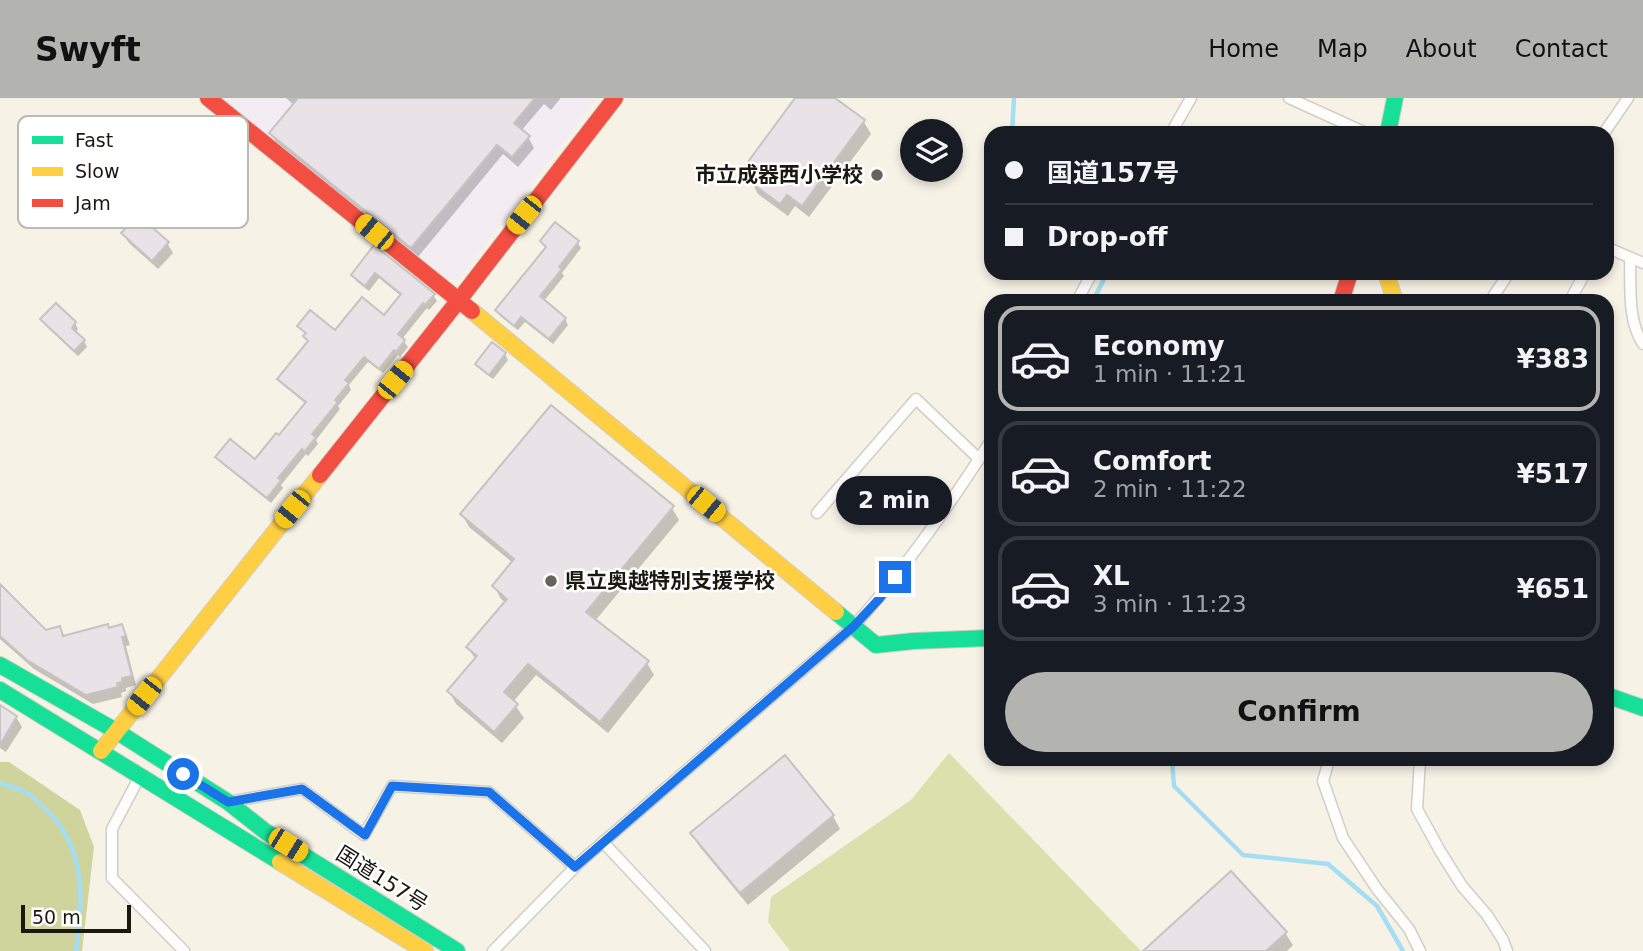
<!DOCTYPE html>
<meta charset="utf-8">
<style>
:root{--surface:#171b24;--page:#20242c;--text:#f1f3f6;--muted:#9ea1a6;--line:#363941;--accent:#b3b3b0}
body{margin:0;font-family:"DejaVu Sans","Noto Sans JP",sans-serif;background:var(--page);color:var(--text);height:100vh;display:flex;flex-direction:column;font-size:26px;white-space:nowrap}
*{box-sizing:border-box;margin:0}
p{font-size:23px;color:var(--muted)}
.icon{flex:none;width:38px;height:38px;fill:none;stroke:currentColor;stroke-width:2;stroke-linecap:round;stroke-linejoin:round}
.map{position:relative;flex:1;overflow:hidden}
.details{position:absolute;left:984px;top:196px;width:630px;height:472px;display:flex;flex-direction:column;background:var(--surface);border-radius:21px;box-shadow:0 4px 10px #0003}
.details>*{flex:none}
.guide{position:absolute;left:984px;top:28px;width:630px;height:154px;border-radius:21px;box-shadow:0 4px 10px #0003;display:grid;align-content:center;height:154px;padding:0 21px;background:var(--surface)}
.fabs{position:absolute;left:900px;top:21px;display:grid;gap:14px}
.fabs a{display:grid;place-items:center;width:63px;height:63px;border-radius:50%;background:var(--surface);box-shadow:0 4px 10px #0003;font-size:35px}
.scale{position:absolute;left:21px;bottom:18px;width:110px;box-sizing:border-box;padding-left:7px;border:4px solid #1b1810;border-top:0;font-size:19px;line-height:24px;white-space:nowrap;color:#1b1810;-webkit-text-stroke:5px #fff;paint-order:stroke}
.end{position:absolute;width:32px;height:32px;margin:-16px;border:9px solid #1a73e8;background:#fff;box-shadow:0 0 0 4px #fff}
.from{border-radius:50%}
.bubble{position:absolute;height:49px;border-radius:24px;background:var(--surface);box-shadow:0 4px 10px #0003;font-size:23px;font-weight:700;line-height:49px;text-align:center}
.car{position:absolute;width:21px;height:42px;margin:-21px -10px;border-radius:9px;box-shadow:0 0 5px 2px #0007;background:linear-gradient(#f5c518 24%,#345 0 40%,#f5c518 0 76%,#345 0 86%,#f5c518 0)}
.guide b{display:flex;align-items:center;gap:24px;height:66px;font-size:26px}
.guide b+b{border-top:2px solid var(--line)}
.guide i{width:18px;height:18px;background:var(--text)}
ul{padding:12px 0 0;list-style:none}
li{display:flex;align-items:center;gap:21px;height:105px;margin:0 14px 10px;padding:0 7px;border:4px solid var(--line);border-radius:21px}
li div{flex:1}
li b{display:block;font-size:26px}
li em{font-style:normal;font-weight:700}
li.on{border-color:var(--accent)}
li>.icon{width:63px;height:63px;stroke-width:1.5}
.cta{display:flex;gap:14px;margin-top:auto;padding:14px 21px}
.cta a{flex:1;height:80px;border-radius:42px;background:var(--accent);color:#111;font-size:28px;font-weight:700;line-height:80px;text-align:center}
header{display:flex;align-items:center;gap:42px;box-sizing:border-box;height:98px;padding:0 35px;background:var(--accent);color:#111}
header strong{font-size:33px}
nav{display:flex;gap:38px;margin-inline-start:auto;font-size:24px}
.map>svg:first-child{display:block}
</style>
<header>
<strong>Swyft</strong>
<nav><a>Home</a><a>Map</a><a>About</a><a>Contact</a></nav>
</header>
<div class="map">
<svg width="1643" height="853" viewBox="0 0 1643 853">
<rect width="100%" height="100%" fill="#f7f2e6"/>
<path fill="#f3ecf3" d="M 217,0 L 597,0 L 459,182 L 440,181 Z"/>
<path fill="#dbe0ac" d="M 949,655 L 1141,853 L 790,853 L 768,824 L 771,799 L 911,702 Z"/>
<path fill="#cfd49c" d="M 0,664 L 9,664 L 80,712 L 94,749 L 82,853 L 0,853 Z"/>
<g fill="#0003">
<path d="M 286,0 L 560,0 L 560,1 L 551,12 L 544,6 L 521,33 L 528,39 L 534,50 L 518,69 L 503,56 L 418,159 L 277,46 L 271,35 L 294,7 Z"/>
<path d="M 797,0 L 832,0 L 864,24 L 871,36 L 809,119 L 795,108 L 788,118 L 758,96 L 751,83 L 753,80 L 747,68 Z"/>
<path d="M 556,126 L 578,145 L 581,150 L 562,175 L 564,178 L 544,203 L 565,221 L 568,227 L 553,246 L 525,224 L 518,232 L 500,218 L 497,212 L 547,150 L 542,144 Z"/>
<path d="M 123,136 L 167,145 L 173,155 L 158,171 L 129,145 Z"/>
<path d="M 375,150 L 433,197 L 437,203 L 429,212 L 427,210 L 402,241 L 408,249 L 400,259 L 398,257 L 383,275 L 368,264 L 349,287 L 351,292 L 338,308 L 340,311 L 316,342 L 318,346 L 308,358 L 306,356 L 281,387 L 283,390 L 271,405 L 221,365 L 218,359 L 255,363 L 279,340 L 306,306 L 283,287 L 279,281 L 308,244 L 305,239 L 306,237 L 299,228 L 335,234 L 384,219 L 401,198 L 379,180 L 369,193 L 356,183 L 353,177 Z"/>
<path d="M 42,222 L 75,225 L 78,231 L 75,235 L 84,243 L 87,249 L 78,258 L 46,228 Z"/>
<path d="M 505,256 L 508,262 L 493,281 L 481,272 L 477,266 Z"/>
<path d="M 672,410 L 679,422 L 595,523 L 647,565 L 654,577 L 608,635 L 536,577 L 513,604 L 524,620 L 502,645 L 456,606 L 449,593 L 476,562 L 468,550 L 506,505 L 501,501 L 494,488 L 513,465 L 469,429 L 462,416 Z"/>
<path d="M 0,495 L 45,534 L 59,530 L 65,539 L 122,528 L 127,538 L 130,547 L 126,548 L 136,587 L 126,590 L 126,593 L 121,595 L 122,599 L 93,606 L 34,571 L 0,541 Z"/>
<path d="M 0,610 L 16,619 L 22,629 L 6,654 L 0,650 Z"/>
<path d="M 784,659 L 833,718 L 840,731 L 748,807 L 699,748 L 692,736 Z"/>
<path d="M 1285,835 L 1293,847 L 1287,853 L 1149,853 Z"/>
</g>
<g fill="none" stroke-linecap="round" stroke-linejoin="round">
<g stroke="#a5def3" stroke-width="4.5">
<path d="M 1012,35 L 1014,0"/>
<path d="M 1093,203 L 1105,179 L 1100,175"/>
<path d="M 1172,662 L 1174,688 L 1243,757 L 1328,766 L 1377,808 L 1403,853"/>
<path d="M 0,685 C 8,688 17,690 25,694 C 32,697 37,703 42,708 C 86,746 84,800 76,853"/>
</g>
</g>
<g fill="#e9e3e7" stroke="#c7c3c2" stroke-width="2">
<path d="M 298,0 L 535,0 L 514,25 L 530,38 L 512,59 L 497,47 L 411,150 L 269,35 Z"/>
<path d="M 795,0 L 835,0 L 865,22 L 802,108 L 787,97 L 780,106 L 749,83 L 755,75 L 745,68 Z"/>
<path d="M 138,117 L 169,144 L 152,163 L 121,135 Z"/>
<path d="M 555,124 L 579,143 L 559,169 L 562,171 L 540,198 L 566,220 L 549,241 L 521,219 L 514,228 L 495,212 L 546,149 L 540,143 Z"/>
<path d="M 374,147 L 435,196 L 425,207 L 423,205 L 398,236 L 405,242 L 396,254 L 394,252 L 379,271 L 364,259 L 345,282 L 349,285 L 335,302 L 338,304 L 312,336 L 316,339 L 304,354 L 302,351 L 278,380 L 281,382 L 267,400 L 215,359 L 230,341 L 255,361 L 276,335 L 279,337 L 306,304 L 277,281 L 308,243 L 303,238 L 306,235 L 297,228 L 310,212 L 335,232 L 362,199 L 384,217 L 401,196 L 375,175 L 365,188 L 351,177 Z"/>
<path d="M 56,205 L 76,224 L 72,230 L 85,242 L 74,253 L 40,221 Z"/>
<path d="M 492,244 L 506,255 L 489,277 L 475,266 Z"/>
<path d="M 551,307 L 674,408 L 586,514 L 649,563 L 600,624 L 528,566 L 504,594 L 518,606 L 494,634 L 447,593 L 477,558 L 466,549 L 507,501 L 492,488 L 514,461 L 460,416 Z"/>
<path d="M 0,486 L 46,532 L 60,528 L 63,538 L 108,526 L 109,530 L 122,526 L 126,538 L 122,539 L 132,578 L 122,580 L 122,584 L 117,585 L 118,589 L 86,597 L 27,562 L 0,538 Z"/>
<path d="M 0,607 L 17,618 L 0,647 Z"/>
<path d="M 785,657 L 834,717 L 740,795 L 690,735 Z"/>
<path d="M 1231,773 L 1287,834 L 1266,853 L 1143,853 Z"/>
</g>
<g fill="none" stroke-linecap="round" stroke-linejoin="round">
<defs>
<g id="street">
<path d="M 1289,0 L 1366,35"/>
<path d="M 1171,35 L 1191,0"/>
<path d="M 1604,35 L 1628,0"/>
<path d="M 1606,149 L 1643,165"/>
<path d="M 1630,160 C 1631,188 1627,222 1643,246"/>
<path d="M 1077,203 L 1092,175"/>
<path d="M 1490,203 L 1509,175"/>
<path d="M 1573,203 L 1573,197 L 1585,175"/>
<path d="M 817,415 L 916,301 L 979,361"/>
<path d="M 1329,662 L 1323,683 L 1343,740 L 1377,791 L 1409,831 L 1420,853"/>
<path d="M 1420,662 L 1417,711 L 1440,753 L 1462,788 L 1487,817 L 1503,842 L 1507,853"/>
<path d="M 140,678 L 112,731 L 112,780 L 184,853"/>
<path d="M 228,704 L 302,691 L 364,737 L 392,688 L 489,694 L 575,769"/>
<path d="M 603,744 L 705,853"/>
<path d="M 493,853 L 580,764 L 854,528 C 905,471 949,408 990,344"/>
</g>
<g id="fast">
<path d="M 1388,35 L 1395,0"/>
<path d="M 836,514 L 876,547 L 914,543 L 990,540"/>
<path d="M 0,567 L 116,633 L 228,704 L 266,734 L 457,853"/>
<path d="M 0,592 L 280,764"/>
<path d="M 1606,597 L 1643,610"/>
</g>
<g id="slow">
<path d="M 1386,175 L 1395,203"/>
<path d="M 472,213 L 836,514"/>
<path d="M 101,653 L 320,377"/>
<path d="M 280,764 L 425,853"/>
</g>
<g id="jam">
<path d="M 208,0 L 472,213"/>
<path d="M 1341,203 L 1350,175"/>
<path d="M 320,377 L 459,202 L 615,0"/>
</g>
</defs>
<use href="#street" stroke="#d2cec5" stroke-width="13"/>
<use href="#fast" stroke="#d2cec5" stroke-width="18"/>
<use href="#slow" stroke="#d2cec5" stroke-width="18"/>
<use href="#jam" stroke="#d2cec5" stroke-width="18"/>
<use href="#street" stroke="#fefdfb" stroke-width="10"/>
<use href="#fast" stroke="#16e098" stroke-width="16"/>
<use href="#slow" stroke="#ffcf43" stroke-width="16"/>
<use href="#jam" stroke="#f24e42" stroke-width="16"/>
</g>
<g fill="none" stroke-linecap="round" stroke-linejoin="round">
<path stroke="#1a73e8" stroke-width="9" d="M 183,676 L 228,704 L 302,691 L 365,737 L 392,688 L 489,694 L 575,769 L 854,528 L 880,500 L 895,479"/>
</g>
<g fill="#68645b" stroke="#fff" stroke-width="2.5">
<circle cx="877" cy="77" r="7"/>
<circle cx="551" cy="483" r="7"/>
</g>
<g text-anchor="middle" dominant-baseline="central" stroke-width="5" stroke-linejoin="round" paint-order="stroke">
<g font-size="21" font-weight="bold" fill="#1b1810" stroke="#fff" text-anchor="end">
<text x="863" y="77">市立成器西小学校</text>
<text x="565" y="483" text-anchor="start">県立奥越特別支援学校</text>
</g>
<g font-size="21" fill="#1b1810" stroke="#fff">
<text transform="translate(382 781) rotate(32)">国道157号</text>
</g>
</g>
<rect x="18" y="18" width="230" height="112" rx="10" fill="#fff" stroke="#bbbab7" stroke-width="2"/>
<rect x="32" y="38" width="31" height="8" fill="#16e098"/>
<rect x="32" y="69" width="31" height="9" fill="#ffcf43"/>
<rect x="32" y="101" width="31" height="8" fill="#f24e42"/>
<g font-size="19" fill="#1b1810">
<text x="75" y="49">Fast</text>
<text x="75" y="80">Slow</text>
<text x="75" y="112">Jam</text>
</g>
</svg>
<div class="fabs">
<a><svg class="icon" aria-label="layers" viewBox="0 0 24 24"><path d="M12 4l9 5-9 5-9-5zM3 14l9 5 9-5"/></svg></a>
</div>
<div class="scale">50 m</div>
<i class="end from" style="left:183px;top:676px"></i>
<i class="end" style="left:895px;top:479px"></i>
<div class="bubble" style="left:836px;top:378px;width:116px">2 min</div>
<i class="car" style="left:524px;top:117px;rotate:218deg"></i>
<i class="car" style="left:374px;top:134px;rotate:309deg"></i>
<i class="car" style="left:395px;top:282px;rotate:39deg"></i>
<i class="car" style="left:706px;top:406px;rotate:129deg"></i>
<i class="car" style="left:292px;top:411px;rotate:219deg"></i>
<i class="car" style="left:144px;top:598px;rotate:218deg"></i>
<i class="car" style="left:288px;top:747px;rotate:122deg"></i>
<div class="guide">
<b><i class="from"></i>国道157号</b>
<b><i></i>Drop-off</b>
</div>
<section class="details">
<ul>
<li class="on"><svg class="icon" aria-label="car" viewBox="0 0 24 24"><path d="M5 17H2v-5l4-1 3-4h7l3 4 3 1v5h-3M9 17h6M6 11h13"/><circle cx="7" cy="17" r="2"/><circle cx="17" cy="17" r="2"/></svg><div><b>Economy</b><p>1 min · 11:21</p></div><em>¥383</em></li>
<li><svg class="icon" aria-label="car" viewBox="0 0 24 24"><path d="M5 17H2v-5l4-1 3-4h7l3 4 3 1v5h-3M9 17h6M6 11h13"/><circle cx="7" cy="17" r="2"/><circle cx="17" cy="17" r="2"/></svg><div><b>Comfort</b><p>2 min · 11:22</p></div><em>¥517</em></li>
<li><svg class="icon" aria-label="car" viewBox="0 0 24 24"><path d="M5 17H2v-5l4-1 3-4h7l3 4 3 1v5h-3M9 17h6M6 11h13"/><circle cx="7" cy="17" r="2"/><circle cx="17" cy="17" r="2"/></svg><div><b>XL</b><p>3 min · 11:23</p></div><em>¥651</em></li>
</ul>
<div class="cta"><a>Confirm</a></div>
</section>
</div>
